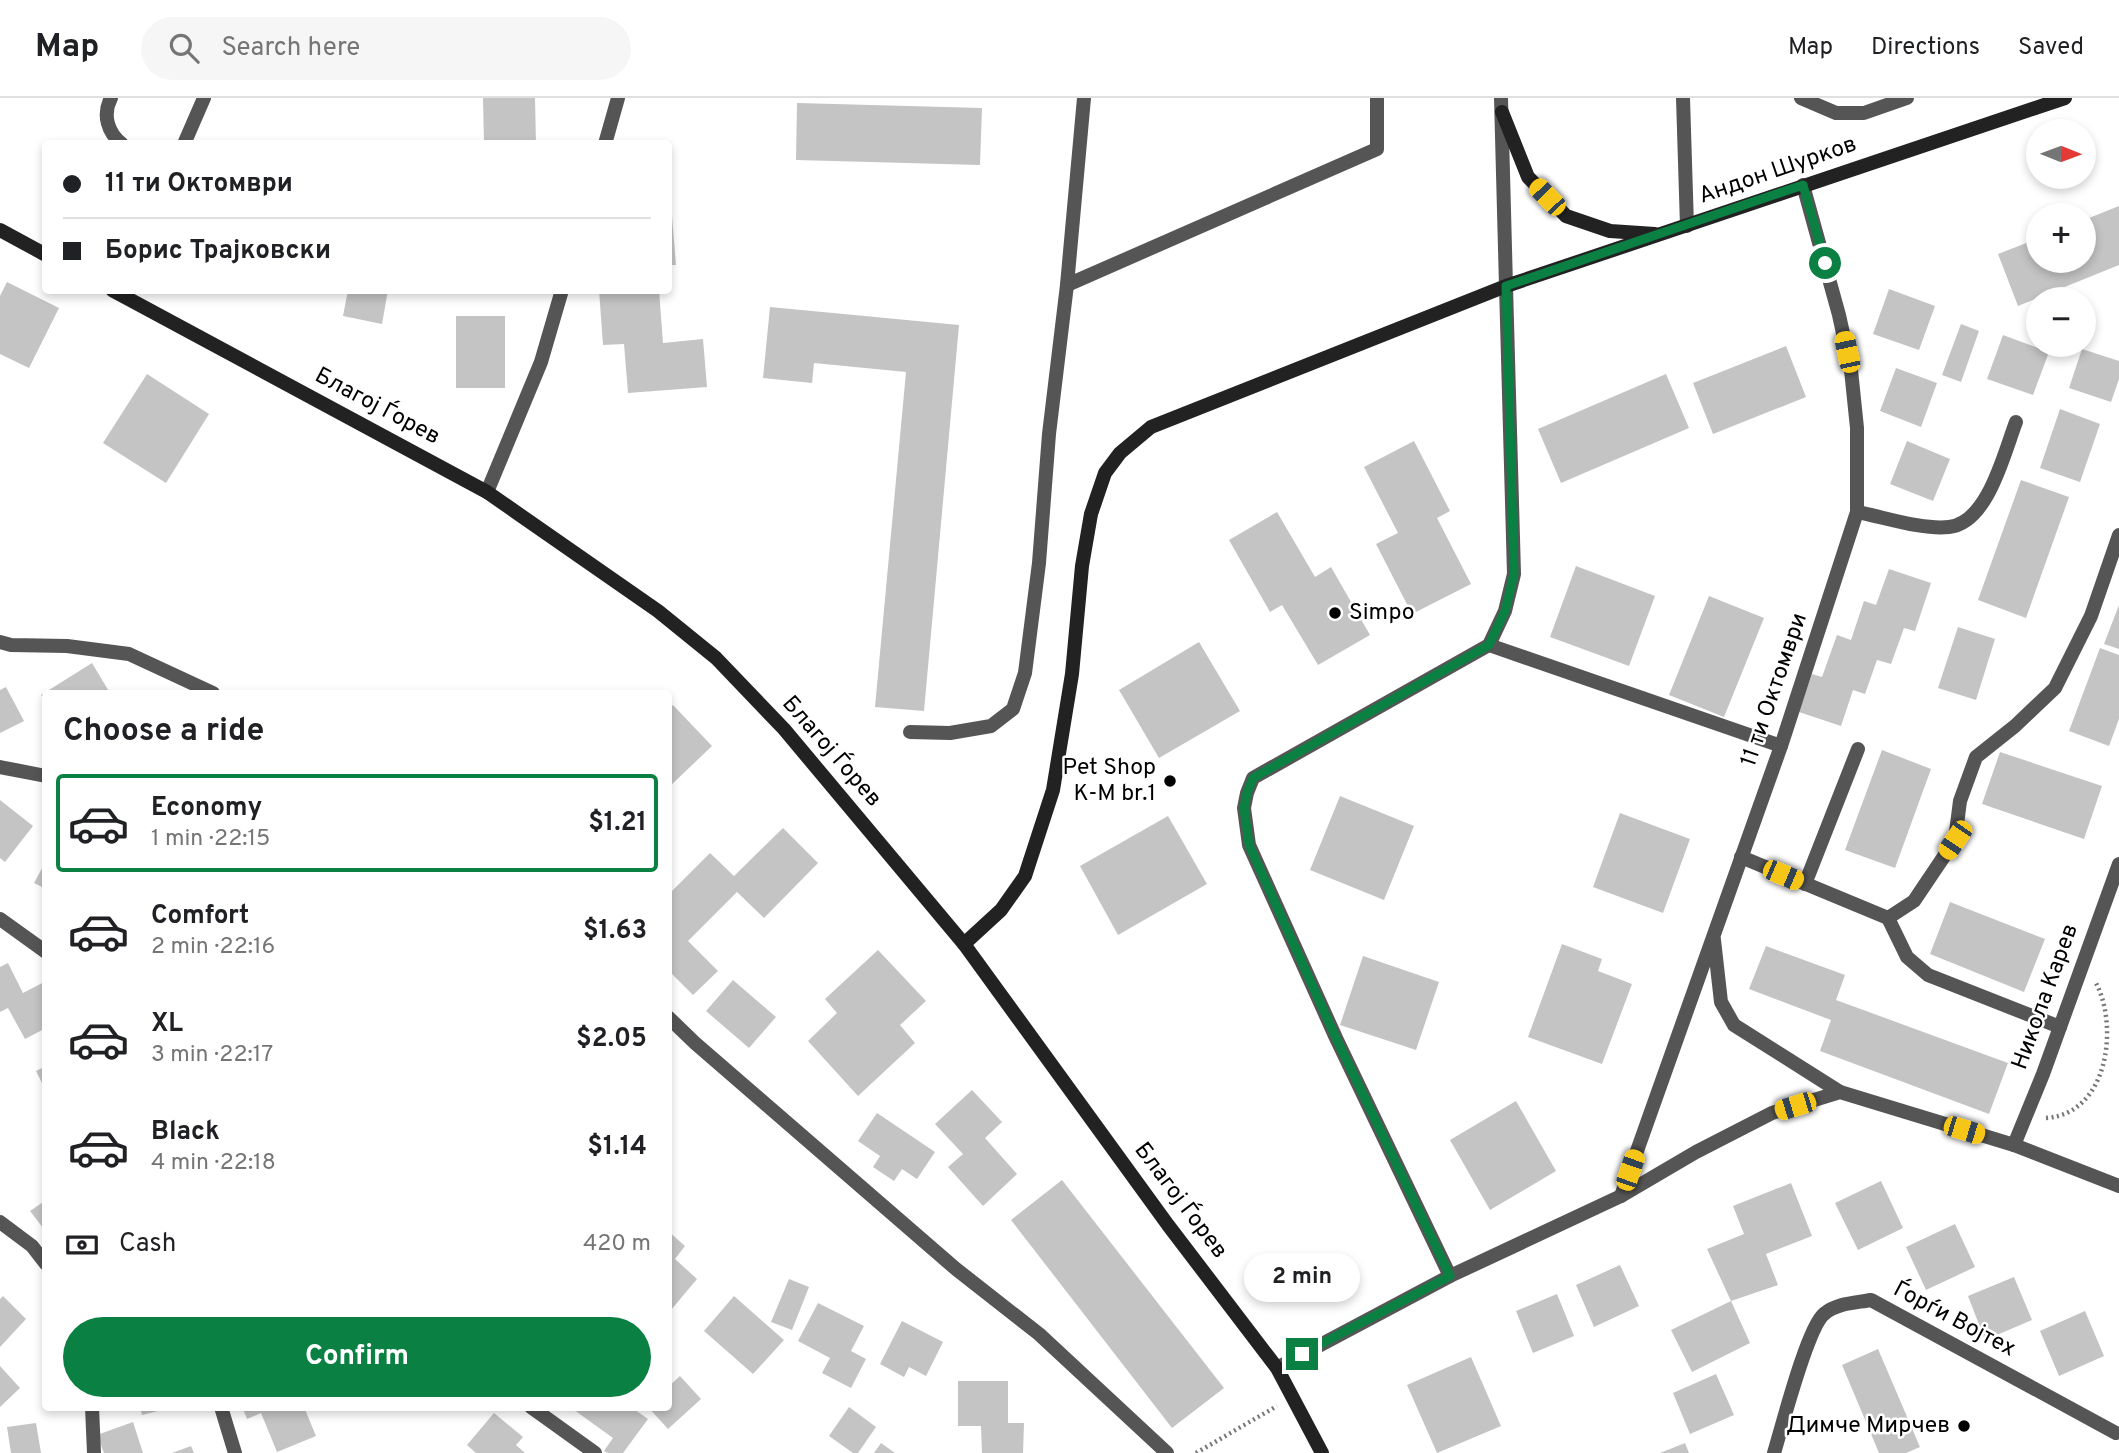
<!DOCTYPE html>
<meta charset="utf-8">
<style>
:root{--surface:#fff;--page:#f6f6f6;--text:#202124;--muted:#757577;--line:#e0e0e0;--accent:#0b8043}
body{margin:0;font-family:Overpass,sans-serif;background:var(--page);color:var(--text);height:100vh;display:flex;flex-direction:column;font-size:26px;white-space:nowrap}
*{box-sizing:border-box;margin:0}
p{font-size:23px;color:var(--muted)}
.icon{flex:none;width:38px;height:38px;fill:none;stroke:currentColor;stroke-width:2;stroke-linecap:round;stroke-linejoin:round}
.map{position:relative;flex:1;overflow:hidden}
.sheet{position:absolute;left:42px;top:592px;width:630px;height:721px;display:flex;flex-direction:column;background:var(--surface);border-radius:7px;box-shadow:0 4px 10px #0003}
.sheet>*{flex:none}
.top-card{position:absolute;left:42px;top:42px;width:630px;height:154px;border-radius:7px;box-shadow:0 4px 10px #0003;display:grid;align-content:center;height:154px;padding:0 21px;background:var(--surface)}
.needle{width:46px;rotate:91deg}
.fabs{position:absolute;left:2026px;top:21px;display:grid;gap:14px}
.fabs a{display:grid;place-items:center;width:70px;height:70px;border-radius:50%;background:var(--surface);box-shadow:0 4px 10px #0003;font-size:35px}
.end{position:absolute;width:32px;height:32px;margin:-16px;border:9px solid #0b8043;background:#fff;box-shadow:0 0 0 4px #fff}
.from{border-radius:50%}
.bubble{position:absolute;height:49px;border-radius:24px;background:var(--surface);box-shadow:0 4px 10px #0003;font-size:23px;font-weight:700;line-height:49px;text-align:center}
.car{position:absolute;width:21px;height:42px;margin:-21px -10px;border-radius:9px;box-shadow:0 0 5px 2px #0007;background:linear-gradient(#f5c518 24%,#345 0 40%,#f5c518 0 76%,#345 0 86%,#f5c518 0)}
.top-card b{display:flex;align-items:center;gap:24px;height:66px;font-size:26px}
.top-card b+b{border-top:2px solid var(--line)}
.top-card i{width:18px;height:18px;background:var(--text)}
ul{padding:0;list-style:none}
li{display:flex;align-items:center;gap:21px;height:98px;margin:0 14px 10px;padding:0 7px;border:4px solid transparent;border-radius:7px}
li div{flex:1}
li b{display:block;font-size:26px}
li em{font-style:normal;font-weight:700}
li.active{border-color:var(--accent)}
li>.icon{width:63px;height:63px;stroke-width:1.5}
h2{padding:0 21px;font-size:32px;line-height:84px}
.pay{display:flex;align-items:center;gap:18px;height:77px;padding:0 21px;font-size:26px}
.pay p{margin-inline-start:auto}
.cta{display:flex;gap:14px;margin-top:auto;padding:14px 21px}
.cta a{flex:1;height:80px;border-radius:42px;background:var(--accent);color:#fff;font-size:28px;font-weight:700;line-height:80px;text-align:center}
header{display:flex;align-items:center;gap:42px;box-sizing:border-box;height:98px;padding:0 35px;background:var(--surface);border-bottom:2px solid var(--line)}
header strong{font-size:33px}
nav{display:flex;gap:38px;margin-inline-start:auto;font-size:24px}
.search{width:490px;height:63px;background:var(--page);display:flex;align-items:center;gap:18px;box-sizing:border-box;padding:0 24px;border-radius:38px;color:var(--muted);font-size:26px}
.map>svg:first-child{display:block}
</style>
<header>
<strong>Map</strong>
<div class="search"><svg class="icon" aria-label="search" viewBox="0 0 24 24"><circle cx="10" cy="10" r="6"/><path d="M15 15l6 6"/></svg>Search here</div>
<nav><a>Map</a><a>Directions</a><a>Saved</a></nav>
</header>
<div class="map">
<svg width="2119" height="1355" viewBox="0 0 2119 1355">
<rect width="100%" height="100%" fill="#fff"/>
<g fill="#c4c4c4">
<path d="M 483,0 L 535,0 L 536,46 L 484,46 Z"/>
<path d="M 797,5 L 982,10 L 980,67 L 796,62 Z"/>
<path d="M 668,94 L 670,94 L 676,167 L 668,167 Z"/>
<path d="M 2119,108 L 2119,167 L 2018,208 L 1998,156 L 2039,140 L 2039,163 L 2084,163 L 2084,122 Z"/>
<path d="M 7,184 L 59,210 L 29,270 L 0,256 L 0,198 Z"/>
<path d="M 1889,191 L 1935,208 L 1919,252 L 1873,236 Z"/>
<path d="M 348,192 L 388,192 L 382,226 L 343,218 Z"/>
<path d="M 599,192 L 659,192 L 663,245 L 703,241 L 707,289 L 628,295 L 624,246 L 603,247 Z"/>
<path d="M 770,209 L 959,227 L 924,613 L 875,609 L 906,274 L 814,265 L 812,285 L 763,280 Z"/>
<rect x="456" y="218" width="49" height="72"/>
<path d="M 1961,226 L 1979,233 L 1961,284 L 1942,277 Z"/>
<path d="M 2003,237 L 2049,254 L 2033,297 L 1987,281 Z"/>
<path d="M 1786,248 L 1806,299 L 1713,336 L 1693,285 Z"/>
<path d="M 2082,251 L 2119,263 L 2119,281 L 2111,304 L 2069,290 Z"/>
<path d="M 1896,270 L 1937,285 L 1921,329 L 1880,313 Z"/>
<path d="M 147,276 L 209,316 L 166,385 L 103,345 Z"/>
<path d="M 1666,276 L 1689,330 L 1561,385 L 1538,331 Z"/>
<path d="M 2060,311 L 2100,326 L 2080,384 L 2040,370 Z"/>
<path d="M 1414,343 L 1450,413 L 1437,420 L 1471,486 L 1412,516 L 1376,446 L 1398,435 L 1364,369 Z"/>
<path d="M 1907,343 L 1950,361 L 1933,403 L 1890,386 Z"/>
<path d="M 2021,382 L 2069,399 L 2026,520 L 1978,502 Z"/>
<path d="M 1277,414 L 1315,479 L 1331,469 L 1370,537 L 1318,567 L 1282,507 L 1270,514 L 1229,442 Z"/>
<path d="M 1576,468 L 1655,498 L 1629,568 L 1550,539 Z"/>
<path d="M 1889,471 L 1931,485 L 1915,533 L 1904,530 L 1891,566 L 1877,562 L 1865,596 L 1853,592 L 1841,628 L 1799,614 L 1812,576 L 1822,579 L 1837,537 L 1851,542 L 1864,503 L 1876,507 Z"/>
<path d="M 1709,498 L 1764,520 L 1724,619 L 1669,597 Z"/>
<path d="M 2119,507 L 2119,551 L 2104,546 Z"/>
<path d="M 1958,529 L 1995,541 L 1976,602 L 1938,590 Z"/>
<path d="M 1199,544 L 1240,613 L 1159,660 L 1119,592 Z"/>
<path d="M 2100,550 L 2119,557 L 2119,621 L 2109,648 L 2069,633 Z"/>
<path d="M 92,565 L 110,595 L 46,595 L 46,604 L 41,597 Z"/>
<path d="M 6,589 L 24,623 L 0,635 L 0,592 Z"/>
<path d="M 673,607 L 712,648 L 668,690 L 668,612 Z"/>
<path d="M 1882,652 L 1931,671 L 1895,770 L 1845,752 Z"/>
<path d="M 2000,654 L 2102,688 L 2084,741 L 1982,706 Z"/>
<path d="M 1340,698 L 1414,728 L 1384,802 L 1310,772 Z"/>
<path d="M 0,702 L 33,728 L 5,764 L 0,760 Z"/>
<path d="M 1620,715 L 1690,741 L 1663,815 L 1593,789 Z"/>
<path d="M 1168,718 L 1207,786 L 1118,837 L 1080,768 Z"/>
<path d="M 783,730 L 818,765 L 764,820 L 737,794 L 688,843 L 718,873 L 693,897 L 671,875 L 668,878 L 668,797 L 710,755 L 734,778 Z"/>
<path d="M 46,763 L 46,791 L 34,785 Z"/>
<path d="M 1950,804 L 2045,841 L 2024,894 L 1930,856 Z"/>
<path d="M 1562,846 L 1602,861 L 1598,873 L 1632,886 L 1602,966 L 1528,939 Z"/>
<path d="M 1766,848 L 1845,877 L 1836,902 L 2008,965 L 1989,1016 L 1820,953 L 1831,922 L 1749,891 Z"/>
<path d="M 878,852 L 926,903 L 900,927 L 915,945 L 858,998 L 808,943 L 837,915 L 825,901 Z"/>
<path d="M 1363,858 L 1439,884 L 1416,952 L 1340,927 Z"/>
<path d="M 8,865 L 23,895 L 46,883 L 46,930 L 25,941 L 8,910 L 0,914 L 0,869 Z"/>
<path d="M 733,882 L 776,919 L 749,950 L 706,913 Z"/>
<path d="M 46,968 L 46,993 L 36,973 Z"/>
<path d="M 972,992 L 1002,1024 L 985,1040 L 1017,1076 L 983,1108 L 948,1069 L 963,1056 L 935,1026 Z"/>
<path d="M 1516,1003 L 1556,1073 L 1490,1112 L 1450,1042 Z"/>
<path d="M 877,1015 L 935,1054 L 917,1081 L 902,1071 L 894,1083 L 873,1069 L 880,1058 L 858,1043 Z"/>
<path d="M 1062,1082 L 1224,1290 L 1172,1330 L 1011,1122 Z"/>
<path d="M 1881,1083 L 1903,1130 L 1858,1152 L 1835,1105 Z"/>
<path d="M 1791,1085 L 1812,1138 L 1766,1156 L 1778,1187 L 1731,1203 L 1707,1151 L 1744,1136 L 1733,1108 Z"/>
<path d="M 46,1102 L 46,1134 L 30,1113 Z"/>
<path d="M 1955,1126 L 1975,1169 L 1926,1192 L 1906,1149 Z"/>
<path d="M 668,1133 L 685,1148 L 675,1161 L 697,1181 L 671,1212 L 668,1210 Z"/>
<path d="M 1620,1167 L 1639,1208 L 1594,1229 L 1576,1187 Z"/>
<path d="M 2014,1179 L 2032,1222 L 1985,1242 L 1968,1198 Z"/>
<path d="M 789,1181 L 809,1189 L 792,1232 L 771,1224 Z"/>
<path d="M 1557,1196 L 1574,1238 L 1533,1255 L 1516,1213 Z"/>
<path d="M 3,1198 L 26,1221 L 0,1249 L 0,1201 Z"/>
<path d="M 734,1198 L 784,1242 L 753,1276 L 704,1233 Z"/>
<path d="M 1731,1203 L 1750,1245 L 1692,1274 L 1671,1232 Z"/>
<path d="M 818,1205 L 864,1228 L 851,1253 L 866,1261 L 851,1290 L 822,1275 L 830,1260 L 798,1243 Z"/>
<path d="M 2085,1213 L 2104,1258 L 2059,1278 L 2040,1233 Z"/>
<path d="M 902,1223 L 943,1244 L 926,1278 L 909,1269 L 904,1279 L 880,1266 Z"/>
<path d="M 1878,1251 L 1920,1349 L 1906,1355 L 1879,1355 L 1842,1267 Z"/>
<path d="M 1471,1259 L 1501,1328 L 1437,1355 L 1407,1287 Z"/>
<path d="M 0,1268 L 20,1290 L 0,1309 Z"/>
<path d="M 1716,1276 L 1734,1317 L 1690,1336 L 1673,1295 Z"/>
<path d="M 680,1278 L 701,1301 L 668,1331 L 648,1309 L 668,1309 L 668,1289 Z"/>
<path d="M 958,1283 L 1008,1283 L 1008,1325 L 1024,1325 L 1023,1355 L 982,1355 L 981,1328 L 958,1328 Z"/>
<path d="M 140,1309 L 169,1309 L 170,1310 L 142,1317 Z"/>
<path d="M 242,1309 L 304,1309 L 316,1338 L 277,1354 L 261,1315 L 247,1321 Z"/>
<path d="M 570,1309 L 631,1309 L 648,1321 L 623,1355 L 608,1355 L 604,1353 L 613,1340 Z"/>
<path d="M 849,1309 L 876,1329 L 858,1355 L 853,1355 L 829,1338 Z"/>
<path d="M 494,1315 L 523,1339 L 516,1347 L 525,1355 L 476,1355 L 467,1347 Z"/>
<path d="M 133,1324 L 143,1355 L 104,1355 L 97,1337 Z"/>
<path d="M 36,1325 L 41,1355 L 11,1355 L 7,1329 Z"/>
<path d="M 881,1345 L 895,1355 L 874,1355 Z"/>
<path d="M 1685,1345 L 1689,1355 L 1660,1355 Z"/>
<path d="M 191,1348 L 194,1355 L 172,1355 Z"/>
</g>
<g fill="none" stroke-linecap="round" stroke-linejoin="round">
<g stroke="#777" stroke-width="4.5" stroke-dasharray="2 3.5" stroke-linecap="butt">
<path d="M 2046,1020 C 2108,1016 2119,929 2096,885"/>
<path d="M 1196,1355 L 1277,1308"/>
</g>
<g stroke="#555" stroke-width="14">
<path d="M 111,0 C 102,17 108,35 122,46"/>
<path d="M 1683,0 L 1687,128"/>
<path d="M 1801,0 L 1836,15 L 1864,15 L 1907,0"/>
<path d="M 184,46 L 204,0"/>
<path d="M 1805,786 L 1858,651"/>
</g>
<g stroke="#555" stroke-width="14">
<path d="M 605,46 L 618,0"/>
<path d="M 1067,187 L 1377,51 L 1377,0"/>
<path d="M 487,394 L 541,264 L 562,192"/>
<path d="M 1857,414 C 1884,419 1922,432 1949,429 C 1988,425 2004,355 2016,324"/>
<path d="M 0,544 L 11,547 L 67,548 L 129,556 L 213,595"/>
<path d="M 1489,547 L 1781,648"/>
<path d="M 910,634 L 950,635 L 991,628 L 1013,611 L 1025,575 L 1039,465 L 1049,336 L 1067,187 L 1084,0"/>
<path d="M 0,669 L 46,678"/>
<path d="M 1741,759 L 1888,820 L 1914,803 L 1955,742 L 1960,703 L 1976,659 L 2015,628 L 2055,590 L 2091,518 L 2119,437"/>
<path d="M 1888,820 L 1907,859 L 1928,877 L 2060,929"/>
<path d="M 0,821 L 46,854"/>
<path d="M 1714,842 L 1721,904 L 1734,927 L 1840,994"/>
<path d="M 668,919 L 695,945 L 956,1171 L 1039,1236 L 1167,1355"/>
<path d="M 2014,1047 L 2043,976 L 2119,766"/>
<path d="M 1621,1098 L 1781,648 L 1857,414 L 1857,330 L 1851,272 L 1839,217 L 1803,87"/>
<path d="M 0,1124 L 32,1148 L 46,1166"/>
<path d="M 1450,1178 L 1336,940 L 1249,747 L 1244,710 L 1247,695 L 1253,680 L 1489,547 L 1505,513 L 1514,476 L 1506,188"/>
<path d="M 1277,1270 L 1450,1178 L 1621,1098 L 1696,1054 L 1772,1015 L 1840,994 L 2014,1047 L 2119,1088"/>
<path d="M 92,1309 L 94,1355"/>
<path d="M 221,1309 L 235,1355"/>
<path d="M 531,1309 L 595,1355"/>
<path d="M 1774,1355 C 1782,1329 1807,1230 1824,1216 C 1837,1205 1855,1205 1871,1202 L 2116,1335"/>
</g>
<path stroke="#555" stroke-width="14" d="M 1501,0 L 1506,188"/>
<g stroke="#222" stroke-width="14">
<path d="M 1502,14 L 1528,79 L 1566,118 L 1610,133 L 1655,136"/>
<path d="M 0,132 L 46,157"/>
<path d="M 112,192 L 487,394 L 658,513 L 716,560 L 784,631 L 964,846 L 1168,1127 L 1277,1270 L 1322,1355"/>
<path d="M 964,846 L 1001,812 L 1025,778 L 1053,692 L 1072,576 L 1082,468 L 1091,416 L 1105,375 L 1120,355 L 1151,329 L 1506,188 L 2065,0"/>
</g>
</g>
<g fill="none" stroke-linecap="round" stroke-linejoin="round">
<path stroke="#0b8043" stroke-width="9" d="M 1302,1256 L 1450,1178 L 1336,940 L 1249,747 L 1244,710 L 1247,695 L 1253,680 L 1489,547 L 1505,513 L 1514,476 L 1506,188 L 1803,87 L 1825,165"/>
</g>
<g fill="#000" stroke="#fff" stroke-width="2.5">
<circle cx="1335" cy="515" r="7"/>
<circle cx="1170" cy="683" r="7"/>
<circle cx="1964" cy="1328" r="7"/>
</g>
<g text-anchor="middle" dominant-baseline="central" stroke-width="5" stroke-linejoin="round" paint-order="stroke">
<g font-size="23" fill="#000" stroke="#fff">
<text transform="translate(1778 73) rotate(-19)">Андон Шурков</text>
<text transform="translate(377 309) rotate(28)">Благој Ѓорев</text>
<text transform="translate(1775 592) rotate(-71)">11 ти Октомври</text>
<text transform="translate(831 654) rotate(49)">Благој Ѓорев</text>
<text transform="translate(2046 899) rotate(-70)">Никола Карев</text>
<text transform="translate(1180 1103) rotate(53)">Благој Ѓорев</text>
<text transform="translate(1954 1222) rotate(28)">Ѓорѓи Војтех</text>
</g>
<g font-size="23" fill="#000" stroke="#fff" text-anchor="end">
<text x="1349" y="515" text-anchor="start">Simpo</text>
<text x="1156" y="670">Pet Shop<tspan x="1156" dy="26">K-M br.1</tspan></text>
<text x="1950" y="1328">Димче Мирчев</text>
</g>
</g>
</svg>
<div class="fabs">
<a><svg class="needle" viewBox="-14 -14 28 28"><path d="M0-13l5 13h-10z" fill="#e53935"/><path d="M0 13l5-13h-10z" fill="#757577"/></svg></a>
<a>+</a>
<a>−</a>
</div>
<i class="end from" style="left:1825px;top:165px"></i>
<i class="end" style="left:1302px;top:1256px"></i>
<div class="bubble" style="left:1244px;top:1155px;width:116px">2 min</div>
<i class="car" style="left:1547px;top:99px;rotate:316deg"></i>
<i class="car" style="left:1847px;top:254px;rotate:348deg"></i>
<i class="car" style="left:1955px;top:742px;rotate:214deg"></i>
<i class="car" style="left:1783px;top:777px;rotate:113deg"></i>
<i class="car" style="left:1795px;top:1008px;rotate:253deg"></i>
<i class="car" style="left:1964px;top:1032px;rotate:107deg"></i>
<i class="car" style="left:1630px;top:1072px;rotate:19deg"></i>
<div class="top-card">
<b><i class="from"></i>11 ти Октомври</b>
<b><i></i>Борис Трајковски</b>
</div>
<section class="sheet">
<h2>Choose a ride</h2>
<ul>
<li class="active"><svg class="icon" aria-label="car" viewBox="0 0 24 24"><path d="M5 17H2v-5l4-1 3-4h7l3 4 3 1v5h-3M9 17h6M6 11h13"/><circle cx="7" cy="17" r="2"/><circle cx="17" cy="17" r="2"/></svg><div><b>Economy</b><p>1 min · 22:15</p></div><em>$1.21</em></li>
<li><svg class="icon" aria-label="car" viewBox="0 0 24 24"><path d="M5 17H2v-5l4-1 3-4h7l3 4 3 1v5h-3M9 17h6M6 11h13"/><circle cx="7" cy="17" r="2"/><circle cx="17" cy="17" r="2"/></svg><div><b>Comfort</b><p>2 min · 22:16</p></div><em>$1.63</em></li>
<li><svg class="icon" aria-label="car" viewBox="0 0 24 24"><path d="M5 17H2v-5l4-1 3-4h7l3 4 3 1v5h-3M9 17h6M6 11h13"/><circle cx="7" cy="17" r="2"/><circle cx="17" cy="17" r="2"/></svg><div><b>XL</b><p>3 min · 22:17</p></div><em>$2.05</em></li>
<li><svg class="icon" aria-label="car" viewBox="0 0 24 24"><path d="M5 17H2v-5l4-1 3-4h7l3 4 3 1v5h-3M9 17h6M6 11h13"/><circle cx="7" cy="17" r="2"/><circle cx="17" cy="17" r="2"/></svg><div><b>Black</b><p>4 min · 22:18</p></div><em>$1.14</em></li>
</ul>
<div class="pay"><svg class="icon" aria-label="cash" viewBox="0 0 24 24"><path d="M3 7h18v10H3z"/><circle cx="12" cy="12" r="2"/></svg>Cash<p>420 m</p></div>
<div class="cta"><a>Confirm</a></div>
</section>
</div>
